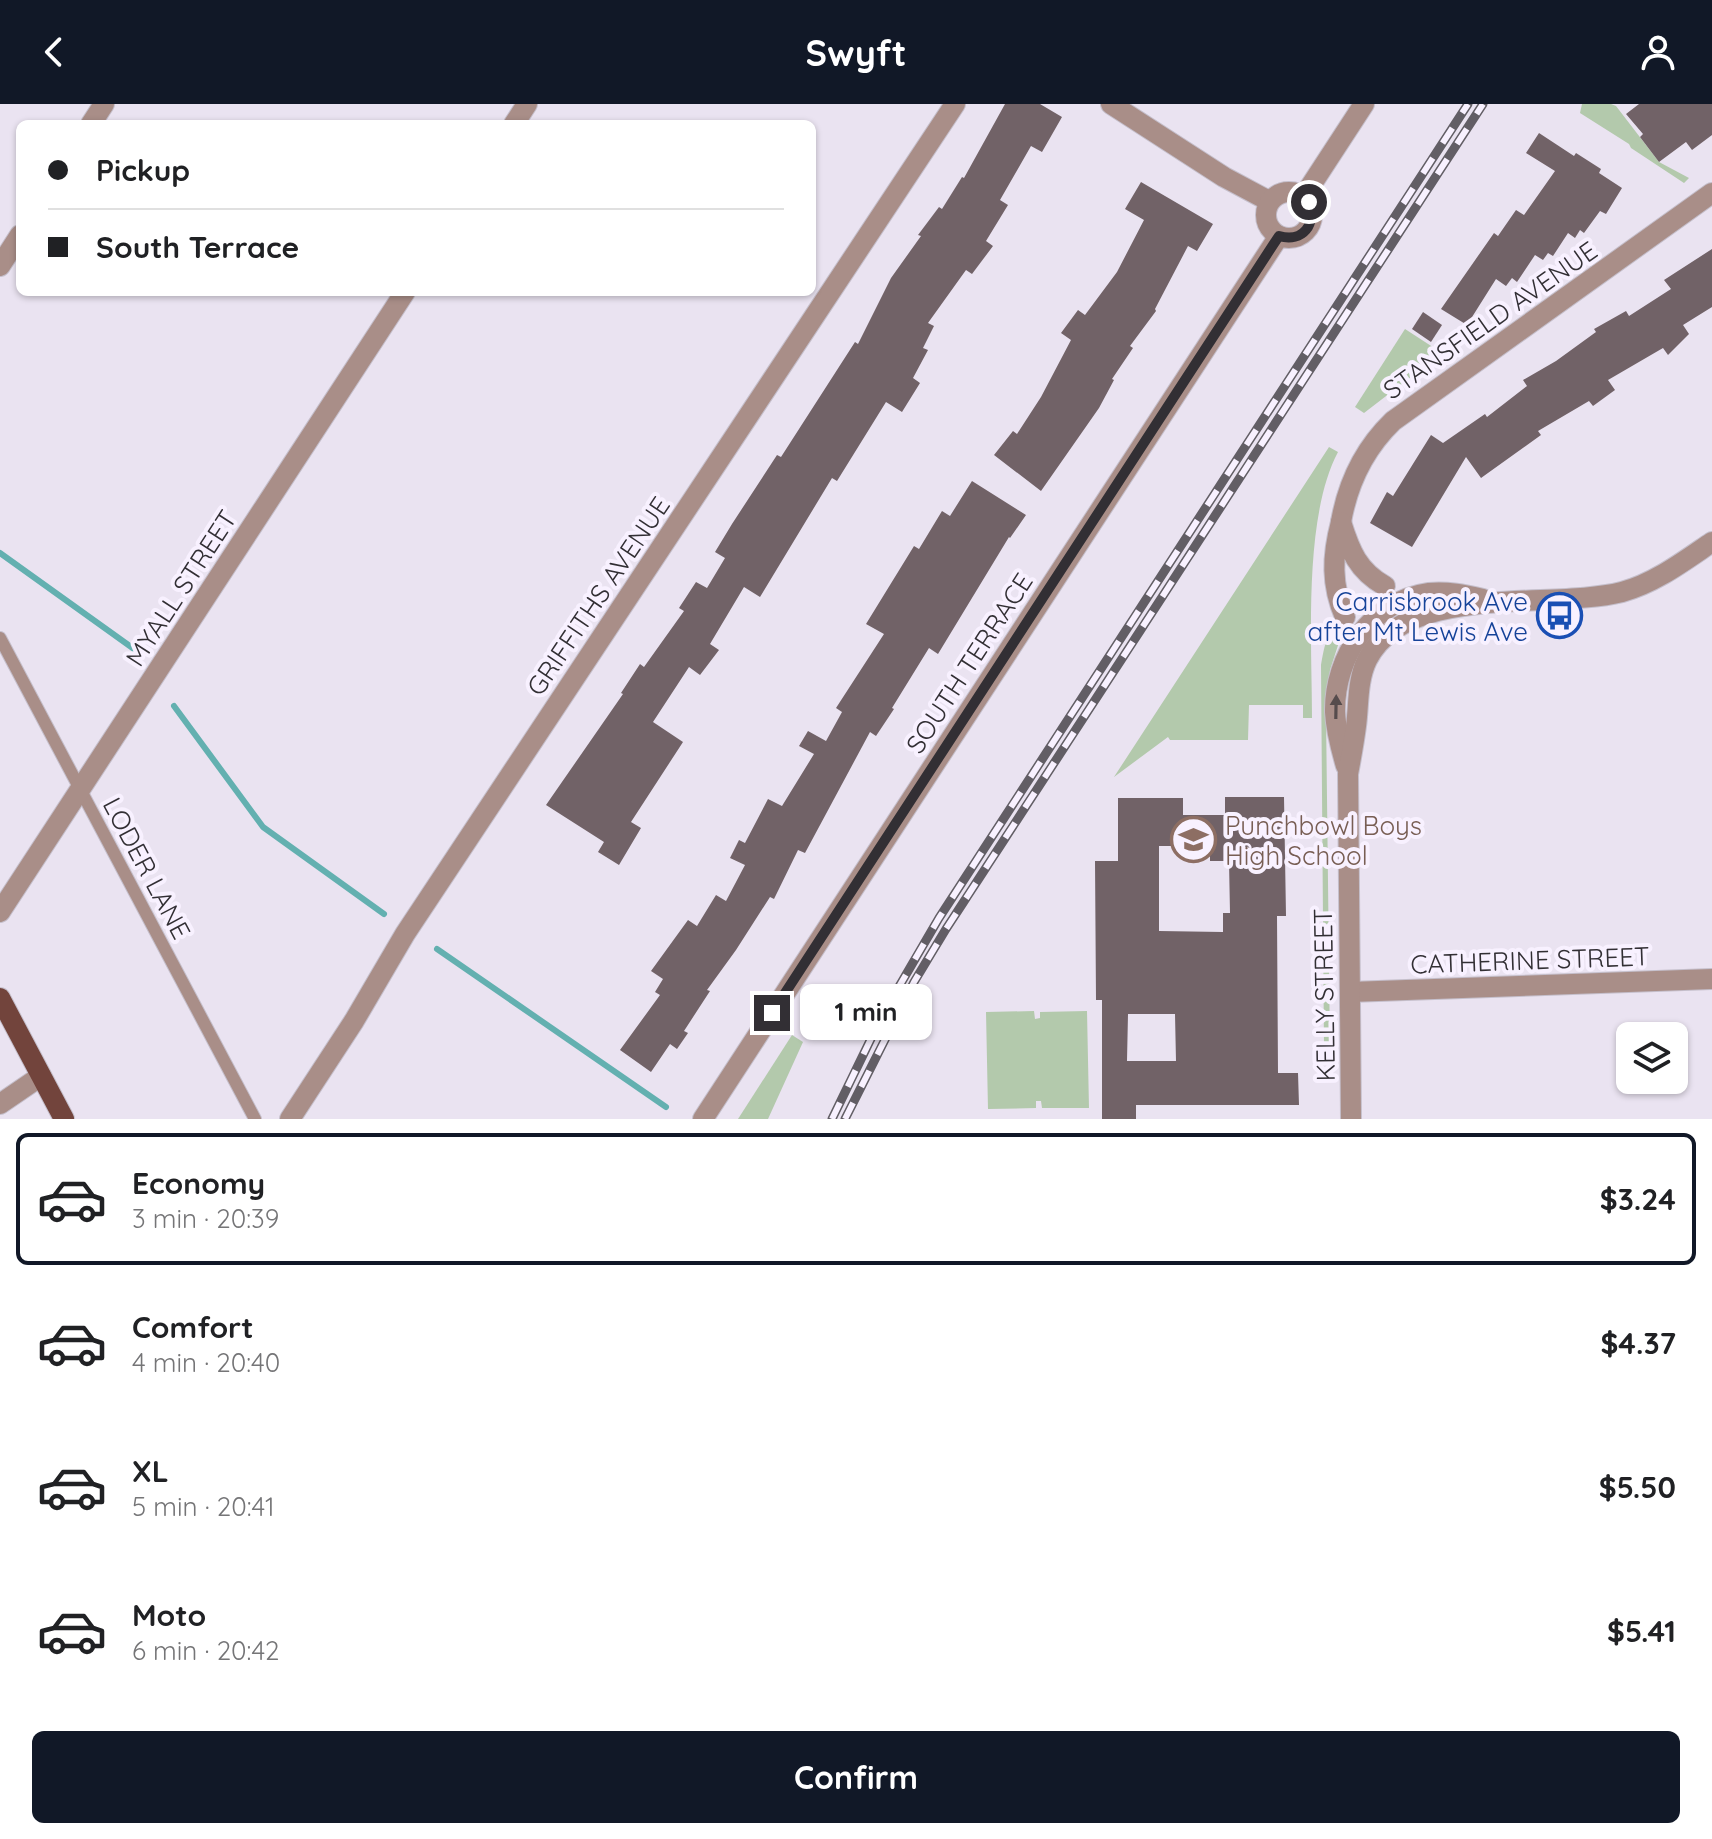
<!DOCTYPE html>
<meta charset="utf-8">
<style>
:root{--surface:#fff;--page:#f2f2f2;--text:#202124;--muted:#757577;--line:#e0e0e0;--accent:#111827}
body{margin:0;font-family:Quicksand,sans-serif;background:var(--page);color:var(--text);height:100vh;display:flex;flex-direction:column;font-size:30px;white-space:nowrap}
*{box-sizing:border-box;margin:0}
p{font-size:26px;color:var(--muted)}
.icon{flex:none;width:44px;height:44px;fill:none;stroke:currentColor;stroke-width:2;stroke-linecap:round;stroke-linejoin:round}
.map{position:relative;height:1015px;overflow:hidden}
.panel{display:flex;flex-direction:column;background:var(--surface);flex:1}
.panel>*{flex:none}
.hud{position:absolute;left:16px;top:16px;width:800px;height:176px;border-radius:12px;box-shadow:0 2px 6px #0004;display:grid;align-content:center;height:176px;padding:0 32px;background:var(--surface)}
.controls{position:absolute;left:1616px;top:918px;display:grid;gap:16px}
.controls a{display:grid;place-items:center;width:72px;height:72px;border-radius:12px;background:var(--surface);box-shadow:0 2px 6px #0004;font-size:40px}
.end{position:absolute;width:36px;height:36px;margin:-18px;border:10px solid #322f34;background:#fff;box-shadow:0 0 0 4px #fff}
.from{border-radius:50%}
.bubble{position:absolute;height:56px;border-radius:12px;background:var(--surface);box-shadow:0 2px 6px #0004;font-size:26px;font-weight:700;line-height:56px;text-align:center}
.hud b{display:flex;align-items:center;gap:28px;height:76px;font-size:30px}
.hud b+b{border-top:2px solid var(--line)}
.hud i{width:20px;height:20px;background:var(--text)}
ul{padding:14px 0 0;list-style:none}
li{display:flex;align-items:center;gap:24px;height:132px;margin:0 16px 12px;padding:0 16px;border:4px solid transparent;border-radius:12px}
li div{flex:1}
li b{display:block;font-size:30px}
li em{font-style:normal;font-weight:700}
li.active{border-color:var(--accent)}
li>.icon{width:72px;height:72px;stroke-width:1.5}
.button{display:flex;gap:16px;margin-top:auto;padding:16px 32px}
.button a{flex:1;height:92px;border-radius:12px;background:var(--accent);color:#fff;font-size:32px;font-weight:700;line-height:92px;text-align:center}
header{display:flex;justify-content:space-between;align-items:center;height:104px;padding:0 32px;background:var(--accent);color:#fff;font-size:36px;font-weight:700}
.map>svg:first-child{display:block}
</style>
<header><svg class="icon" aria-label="back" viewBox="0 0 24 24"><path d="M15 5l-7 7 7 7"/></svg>Swyft<svg class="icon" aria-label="person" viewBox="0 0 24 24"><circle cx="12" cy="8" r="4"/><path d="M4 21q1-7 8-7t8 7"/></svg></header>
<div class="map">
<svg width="1712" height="1015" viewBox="0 0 1712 1015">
<rect width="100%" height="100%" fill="#eae3f1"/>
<g fill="#b3c9ac">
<path d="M 1582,0 L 1611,0 L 1616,2 L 1659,58 L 1689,74 L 1684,79 L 1631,44 L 1629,40 L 1580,9 Z"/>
<path d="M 1405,225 L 1442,249 L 1364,309 L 1355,303 Z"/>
<path d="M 1329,343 L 1338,348 C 1303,414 1312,539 1312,614 L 1303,614 L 1303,601 L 1249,601 L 1248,636 L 1170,636 L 1168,633 L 1114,673 Z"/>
<path d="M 1339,523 L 1341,532 L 1330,566 L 1326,610 L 1330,945 L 1324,944 L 1321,561 C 1324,546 1325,530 1339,523 Z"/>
<path d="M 1034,907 L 1035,915 L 1040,914 L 1040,908 L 1087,907 L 1089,1004 L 1042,1004 L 1041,997 L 1036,997 L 1036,1004 L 988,1005 L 986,908 Z"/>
<path d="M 792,931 L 803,938 L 768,1015 L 738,1015 Z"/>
</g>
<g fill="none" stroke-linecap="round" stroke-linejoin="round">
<g stroke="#63b0b0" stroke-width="6">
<path d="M 0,449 L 134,545"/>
<path d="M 174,602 L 263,723 L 384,810"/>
<path d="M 437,845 L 666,1003"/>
</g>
</g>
<g fill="#716267" fill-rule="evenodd">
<path d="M 1005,0 L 1040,0 L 1062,13 L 1042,48 L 1031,42 L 1000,96 L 1008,101 L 986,137 L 993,142 L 972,170 L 966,166 L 928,219 L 934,222 L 923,244 L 928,246 L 913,274 L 920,279 L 902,308 L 886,298 L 837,377 L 832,374 L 760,493 L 744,483 L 710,540 L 719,546 L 700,571 L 689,563 L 653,618 L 683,638 L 631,718 L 641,724 L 619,761 L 598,748 L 604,738 L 546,701 L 623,590 L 621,589 L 640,560 L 644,563 L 684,507 L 679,504 L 696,478 L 707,484 L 725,454 L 715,448 L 732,420 L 777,351 L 781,353 L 855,238 L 858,240 L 891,174 L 921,132 L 918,131 L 939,103 L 942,105 L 962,73 L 964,74 Z"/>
<path d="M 1639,0 L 1712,0 L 1712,31 L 1692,46 L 1686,38 L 1659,58 L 1640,33 L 1643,30 L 1626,10 Z"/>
<path d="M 1539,29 L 1574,52 L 1576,49 L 1601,65 L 1599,69 L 1622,84 L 1606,110 L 1600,107 L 1584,129 L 1580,126 L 1575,134 L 1568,129 L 1553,152 L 1548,149 L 1543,156 L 1535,151 L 1517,178 L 1512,174 L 1506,182 L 1496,175 L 1467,221 L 1441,205 L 1494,129 L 1498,132 L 1516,106 L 1524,111 L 1555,67 L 1526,49 Z"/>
<path d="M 1141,78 L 1213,120 L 1197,147 L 1188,142 L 1155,205 L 1156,207 L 1130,242 L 1133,244 L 1112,275 L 1114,276 L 1099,304 L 1041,387 L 994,351 L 1013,327 L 1017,330 L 1041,293 L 1071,236 L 1061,229 L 1078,206 L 1085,211 L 1117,168 L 1144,116 L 1125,105 Z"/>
<path d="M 1712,145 L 1712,203 L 1683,221 L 1689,230 L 1668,251 L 1663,244 L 1608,276 L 1615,286 L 1593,302 L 1589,297 L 1538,327 L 1541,331 L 1481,374 L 1466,353 L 1412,443 L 1370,419 L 1387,388 L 1393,392 L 1431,331 L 1443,339 L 1485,310 L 1487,313 L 1527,282 L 1523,276 L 1556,257 L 1596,228 L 1594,225 L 1626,207 L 1629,212 L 1671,185 L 1664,176 Z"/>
<path d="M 1423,208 L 1442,221 L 1431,238 L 1412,225 Z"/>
<path d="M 972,377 L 1026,411 L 1010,434 L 1009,433 L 938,550 L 929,544 L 892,604 L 894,605 L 876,632 L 870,628 L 805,749 L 798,746 L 774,795 L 770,793 L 736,846 L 707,886 L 710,887 L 684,927 L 688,929 L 677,945 L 670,940 L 651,968 L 620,946 L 660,891 L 655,888 L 663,875 L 651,867 L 688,816 L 697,822 L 716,791 L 726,797 L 745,761 L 730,754 L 739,736 L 745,739 L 768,695 L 782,702 L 814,650 L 799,642 L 808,627 L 826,637 L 842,608 L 836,604 L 884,530 L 866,520 L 914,442 L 919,445 L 942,407 L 950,412 Z"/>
<path d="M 1225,693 L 1284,693 L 1286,812 L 1277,812 L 1278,969 L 1298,969 L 1299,1001 L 1136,1001 L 1136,1015 L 1102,1015 L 1102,896 L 1096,896 L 1095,757 L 1118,757 L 1118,694 L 1183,694 L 1183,711 L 1225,711 ZM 1159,742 L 1210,742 L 1210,757 L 1229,757 L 1230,809 L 1223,809 L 1223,828 L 1159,827 ZM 1128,910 L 1175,910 L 1176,957 L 1127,957 Z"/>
</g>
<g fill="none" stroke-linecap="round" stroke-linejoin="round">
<defs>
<path id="service" d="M 0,534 L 255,1015"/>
<g id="minor">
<path d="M 91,20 L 104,0"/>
<path d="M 514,20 L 527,0"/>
<path d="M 0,162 L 20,131"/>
<path d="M 1341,418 C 1348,378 1364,345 1393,317 L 1712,89"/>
<path d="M 1345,513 C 1331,481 1332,452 1341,418 C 1350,447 1358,467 1385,482"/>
<path d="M 1346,662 C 1341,645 1336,627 1335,608 C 1334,553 1371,497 1429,489 C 1447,487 1465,491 1483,495"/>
<path d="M 0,808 L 405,188"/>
<path d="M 1350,888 L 1712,875"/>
<path d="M 0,1000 L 41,972"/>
<path d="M 290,1015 L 354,917 L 405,830 L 955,0"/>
<path d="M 1351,1015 L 1348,670 C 1351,654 1354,638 1356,622 C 1359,600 1357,577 1367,556 C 1406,478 1551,506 1622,488 C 1655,479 1684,457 1712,438"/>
</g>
<g id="tertiary">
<path d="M 1111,0 L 1224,73 L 1269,97"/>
<circle cx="1289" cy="111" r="23"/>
<path d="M 1304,92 L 1364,0"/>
<path d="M 703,1015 L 1279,132"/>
</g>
<path id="primary" d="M 0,894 L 64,1015"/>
</defs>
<use href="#service" stroke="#c5bfcb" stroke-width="14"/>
<use href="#minor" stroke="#c5bfcb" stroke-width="22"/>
<use href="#tertiary" stroke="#c5bfcb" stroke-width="22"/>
<use href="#primary" stroke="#c5bfcb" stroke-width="22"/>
<use href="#service" stroke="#a98e88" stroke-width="12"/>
<use href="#minor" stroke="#a98e88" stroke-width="20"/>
<use href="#tertiary" stroke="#a98e88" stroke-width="20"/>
<use href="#primary" stroke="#72443c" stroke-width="20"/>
<defs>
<g id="rail">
<path d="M 832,1015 L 883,910 L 939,814 L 1468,0"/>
<path d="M 845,1015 L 914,878 L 946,825 L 1483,0"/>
</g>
</defs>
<use href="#rail" stroke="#625e65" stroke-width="9"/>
<use href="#rail" stroke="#f8f1ff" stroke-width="6" stroke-dasharray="18" stroke-linecap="butt"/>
</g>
<defs><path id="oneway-solid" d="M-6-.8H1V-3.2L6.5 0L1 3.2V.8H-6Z" transform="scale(2)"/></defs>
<use fill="#564c4d" href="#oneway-solid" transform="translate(1336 603) rotate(-89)"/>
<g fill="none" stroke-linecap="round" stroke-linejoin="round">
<path stroke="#322f34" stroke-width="10" d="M 772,909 L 1273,141 L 1279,132 C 1303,139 1317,120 1309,98"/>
</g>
<defs>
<symbol id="bus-ring" viewBox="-11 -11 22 22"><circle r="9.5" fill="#f8f1ff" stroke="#1a4fb4" stroke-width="1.5"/><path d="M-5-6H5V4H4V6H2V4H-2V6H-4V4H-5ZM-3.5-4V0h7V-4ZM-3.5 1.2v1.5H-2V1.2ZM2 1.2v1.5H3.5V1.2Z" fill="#1a4fb4"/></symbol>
<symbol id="school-ring" viewBox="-11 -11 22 22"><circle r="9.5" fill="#f8f1ff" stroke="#8d6e63" stroke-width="1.5"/><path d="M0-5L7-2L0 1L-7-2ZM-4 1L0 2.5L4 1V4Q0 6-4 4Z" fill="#8d6e63"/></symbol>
</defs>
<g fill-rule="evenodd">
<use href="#bus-ring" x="1534" y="486" width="51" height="51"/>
<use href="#school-ring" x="1168" y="710" width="51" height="51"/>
</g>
<g text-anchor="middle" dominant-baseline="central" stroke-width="8" stroke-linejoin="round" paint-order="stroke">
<g font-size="26" fill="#322f34" stroke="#f8f1ff">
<text transform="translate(1490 216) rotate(-35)">STANSFIELD AVENUE</text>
<text transform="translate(181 484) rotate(-57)">MYALL STREET</text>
<text transform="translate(598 492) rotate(-56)">GRIFFITHS AVENUE</text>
<text transform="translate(969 559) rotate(-57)">SOUTH TERRACE</text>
<text transform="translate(147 764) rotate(62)">LODER LANE</text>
<text transform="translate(1530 856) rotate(-2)">CATHERINE STREET</text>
<text transform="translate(1324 891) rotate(-91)">KELLY STREET</text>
</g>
<g font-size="26" fill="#164399" stroke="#f8f1ff" text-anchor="end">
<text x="1528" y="497">Carrisbrook Ave<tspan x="1528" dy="30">after Mt Lewis Ave</tspan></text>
</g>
<g font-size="26" fill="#785e54" stroke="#f8f1ff" text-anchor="start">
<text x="1225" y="721">Punchbowl Boys<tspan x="1225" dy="30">High School</tspan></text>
</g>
</g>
</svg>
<div class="controls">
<a><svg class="icon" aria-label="layers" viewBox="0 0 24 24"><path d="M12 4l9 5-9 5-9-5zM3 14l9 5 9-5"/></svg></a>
</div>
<i class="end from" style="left:1309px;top:98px"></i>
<i class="end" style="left:772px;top:909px"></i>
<div class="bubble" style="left:800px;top:880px;width:132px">1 min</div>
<div class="hud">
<b><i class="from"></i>Pickup</b>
<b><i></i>South Terrace</b>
</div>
</div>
<section class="panel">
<ul>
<li class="active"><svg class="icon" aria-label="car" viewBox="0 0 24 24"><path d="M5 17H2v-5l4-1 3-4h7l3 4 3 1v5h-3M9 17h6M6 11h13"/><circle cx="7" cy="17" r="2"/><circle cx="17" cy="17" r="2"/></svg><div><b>Economy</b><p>3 min · 20:39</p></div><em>$3.24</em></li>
<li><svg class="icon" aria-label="car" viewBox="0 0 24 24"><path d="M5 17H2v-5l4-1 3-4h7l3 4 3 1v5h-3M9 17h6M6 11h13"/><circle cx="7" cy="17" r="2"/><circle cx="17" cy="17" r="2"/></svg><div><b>Comfort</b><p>4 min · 20:40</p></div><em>$4.37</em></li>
<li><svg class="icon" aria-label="car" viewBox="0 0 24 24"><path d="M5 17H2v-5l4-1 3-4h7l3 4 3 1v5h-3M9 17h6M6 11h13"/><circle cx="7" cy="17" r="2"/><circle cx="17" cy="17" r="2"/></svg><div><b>XL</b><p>5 min · 20:41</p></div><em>$5.50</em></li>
<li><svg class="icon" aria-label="car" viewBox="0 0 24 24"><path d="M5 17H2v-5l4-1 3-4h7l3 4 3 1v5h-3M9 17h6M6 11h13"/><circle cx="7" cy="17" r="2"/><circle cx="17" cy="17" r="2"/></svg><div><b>Moto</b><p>6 min · 20:42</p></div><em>$5.41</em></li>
</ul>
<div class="button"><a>Confirm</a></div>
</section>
